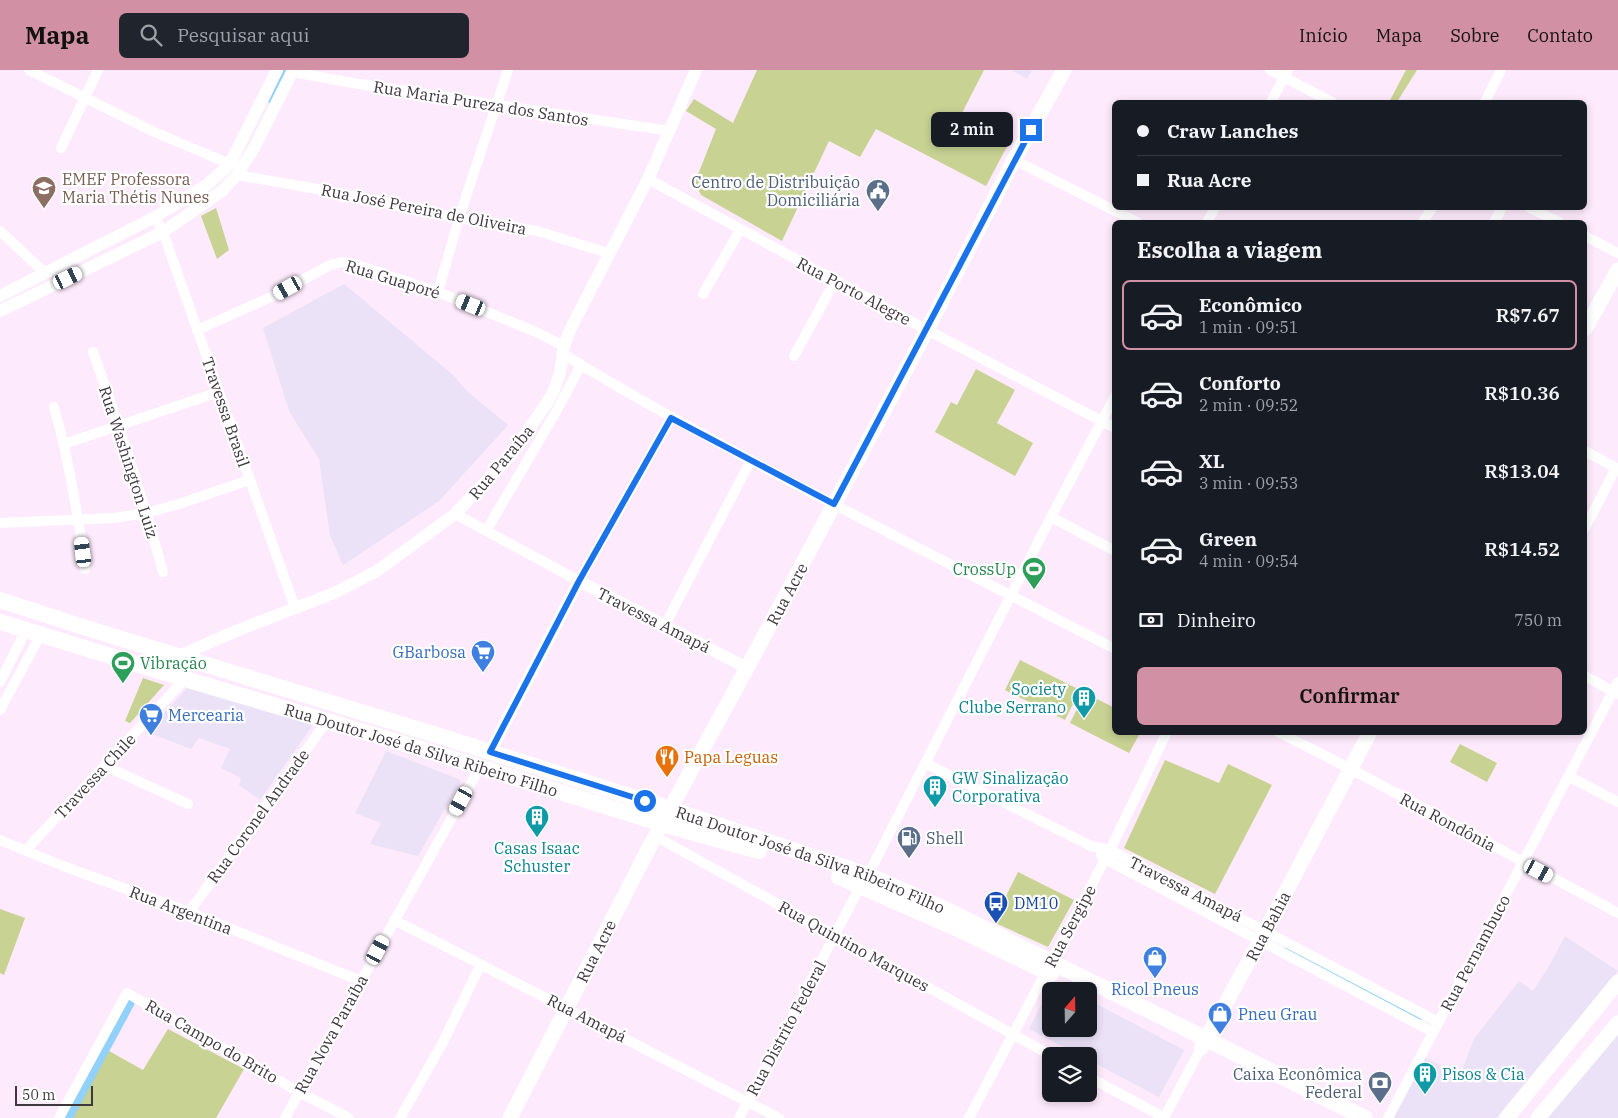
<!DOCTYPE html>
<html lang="pt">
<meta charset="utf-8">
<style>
:root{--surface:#171b24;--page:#20242c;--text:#f1f3f6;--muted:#9ea1a6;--line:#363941;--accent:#d290a5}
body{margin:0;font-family:"IBM Plex Serif",serif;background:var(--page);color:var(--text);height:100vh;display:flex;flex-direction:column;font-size:19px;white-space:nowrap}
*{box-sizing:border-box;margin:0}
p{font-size:16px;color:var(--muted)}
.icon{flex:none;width:28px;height:28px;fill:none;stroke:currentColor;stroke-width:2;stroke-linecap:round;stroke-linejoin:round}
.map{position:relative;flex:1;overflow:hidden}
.side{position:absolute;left:1112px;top:150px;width:475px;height:515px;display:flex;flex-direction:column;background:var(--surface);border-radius:8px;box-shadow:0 2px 8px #0003}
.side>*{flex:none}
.banner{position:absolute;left:1112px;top:30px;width:475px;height:110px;border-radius:8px;box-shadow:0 2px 8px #0003;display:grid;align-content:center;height:110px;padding:0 25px;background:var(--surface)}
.needle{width:32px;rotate:20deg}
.tools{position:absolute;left:1042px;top:912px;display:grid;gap:10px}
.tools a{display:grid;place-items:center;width:55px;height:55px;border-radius:8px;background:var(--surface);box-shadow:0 2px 8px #0003;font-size:25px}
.scale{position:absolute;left:15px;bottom:12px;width:78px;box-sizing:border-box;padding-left:5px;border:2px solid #3f383f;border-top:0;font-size:14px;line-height:18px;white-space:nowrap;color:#3f383f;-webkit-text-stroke:4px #fff;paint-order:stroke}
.end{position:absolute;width:22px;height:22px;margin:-11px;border:6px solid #1a73e8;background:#fff;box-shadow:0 0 0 2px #fff}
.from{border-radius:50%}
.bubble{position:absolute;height:35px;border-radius:8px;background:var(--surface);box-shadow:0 2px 8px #0003;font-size:16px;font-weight:600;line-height:35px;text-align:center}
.car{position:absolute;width:15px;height:30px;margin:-15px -8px;border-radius:6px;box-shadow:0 0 4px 1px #0007;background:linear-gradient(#fff 24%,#345 0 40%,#fff 0 76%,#345 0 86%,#fff 0)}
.banner b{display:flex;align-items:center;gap:18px;height:48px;font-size:19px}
.banner b+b{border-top:1px solid var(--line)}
.banner i{width:12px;height:12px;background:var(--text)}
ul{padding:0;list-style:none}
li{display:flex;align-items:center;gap:15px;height:70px;margin:0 10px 8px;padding:0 15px;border:2px solid transparent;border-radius:8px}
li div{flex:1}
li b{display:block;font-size:19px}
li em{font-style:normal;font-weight:600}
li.active{border-color:var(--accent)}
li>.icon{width:45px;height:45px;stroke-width:1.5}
h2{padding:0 25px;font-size:22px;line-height:60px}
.pay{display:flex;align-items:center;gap:12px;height:55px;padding:0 25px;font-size:19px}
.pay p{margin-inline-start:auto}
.cta{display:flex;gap:10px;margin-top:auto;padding:10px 25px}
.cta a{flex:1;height:58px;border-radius:8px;background:var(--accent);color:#111;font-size:20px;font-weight:600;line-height:58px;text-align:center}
header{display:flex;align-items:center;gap:30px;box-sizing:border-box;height:70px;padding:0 25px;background:var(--accent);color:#111}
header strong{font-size:24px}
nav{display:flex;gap:28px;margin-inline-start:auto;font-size:18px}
.search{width:350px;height:45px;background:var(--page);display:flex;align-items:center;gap:12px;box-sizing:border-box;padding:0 18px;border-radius:8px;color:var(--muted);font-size:19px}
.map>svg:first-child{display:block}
</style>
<header>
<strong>Mapa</strong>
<div class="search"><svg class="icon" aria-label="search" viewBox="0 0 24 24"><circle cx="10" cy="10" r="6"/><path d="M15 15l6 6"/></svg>Pesquisar aqui</div>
<nav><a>Início</a><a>Mapa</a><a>Sobre</a><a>Contato</a></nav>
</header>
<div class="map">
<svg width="1618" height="1048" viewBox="0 0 1618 1048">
<rect width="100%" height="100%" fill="#fdeafc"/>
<g fill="#ebe2f8">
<path d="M 1011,0 L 1032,0 L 1027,9 Z"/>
<path d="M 344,214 L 453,305 L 467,321 L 508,355 L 439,431 L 343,495 L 330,465 L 319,389 L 289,341 L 263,258 Z"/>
<path d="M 187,618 L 313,655 L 260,730 L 239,715 L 241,708 L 221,698 L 230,679 L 199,668 L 191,679 L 147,662 Z"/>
<path d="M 386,681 L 461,710 L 418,786 L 370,774 L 381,753 L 355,743 Z"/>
<path d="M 1565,866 L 1618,901 L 1496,1048 L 1392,1048 L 1424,987 L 1460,1005 L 1474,969 L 1519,911 L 1533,921 L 1548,898 Z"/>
<path d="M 1053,912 L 1071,921 L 1051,921 L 1051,959 L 1089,959 L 1089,930 L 1184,980 L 1159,1027 L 1089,990 L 1089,986 L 1081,986 L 1029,959 Z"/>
<path d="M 1618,961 L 1618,1048 L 1546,1048 Z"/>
</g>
<g fill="#c7d293">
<path d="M 757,0 L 984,0 L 962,43 L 1011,69 L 986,116 L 876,59 L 860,87 L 829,71 L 782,171 L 701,125 L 695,112 L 716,59 L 686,41 L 694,29 L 733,53 Z"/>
<path d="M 1406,0 L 1417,0 L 1397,32 L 1389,32 Z"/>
<path d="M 216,138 L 229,180 L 217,189 L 201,146 Z"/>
<path d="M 976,299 L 1015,320 L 997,353 L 1033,373 L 1015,406 L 935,362 L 951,332 L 957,335 Z"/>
<path d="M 1020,590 L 1080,620 L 1065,650 L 1005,620 Z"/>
<path d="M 143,608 L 164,615 L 130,653 L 125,651 Z"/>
<path d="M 1085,623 L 1115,638 L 1115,662 L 1140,663 L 1129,683 L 1070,653 Z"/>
<path d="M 1460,674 L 1497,693 L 1487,712 L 1450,692 Z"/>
<path d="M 1165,690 L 1219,713 L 1228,694 L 1272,715 L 1215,824 L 1124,778 Z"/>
<path d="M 1018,802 L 1074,830 L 1048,877 L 993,852 Z"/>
<path d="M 0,839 L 25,848 L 4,905 L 0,903 Z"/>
<path d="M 168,959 L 244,999 L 216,1048 L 71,1048 L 109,981 L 143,1000 Z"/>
</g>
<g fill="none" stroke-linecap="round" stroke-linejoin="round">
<path stroke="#92d1f9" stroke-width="3" d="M 270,32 L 285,0"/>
<g stroke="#92d1f9" stroke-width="11">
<path d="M 1289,881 L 1417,947"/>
<path d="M 67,1048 L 129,933"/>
</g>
<g stroke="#fff" stroke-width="10">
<path d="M 29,0 L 152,61 L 230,94"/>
<path d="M 1270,0 L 1332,32"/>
<path d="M 292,2 L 353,13 L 670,61"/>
<path d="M 1271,32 L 1288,0"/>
<path d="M 1485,32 L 1501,0"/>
<path d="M 61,78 L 98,0"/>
<path d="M 1014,90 L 1137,152"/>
<path d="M 237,105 L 317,119 L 459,148 L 537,161 L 608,183"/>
<path d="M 648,109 L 927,260 L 1115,358"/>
<path d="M 1530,138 L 1559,152"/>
<path d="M 155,147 L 163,162 L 295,538"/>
<path d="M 1207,152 L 1215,138"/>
<path d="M 1423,152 L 1432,138"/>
<path d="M 1494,152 L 1502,138"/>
<path d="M 0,161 L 45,203"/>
<path d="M 1585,166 L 1618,183"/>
<path d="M 438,222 L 459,148 L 508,0"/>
<path d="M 703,224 L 740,160"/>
<path d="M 197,260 L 271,227 L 330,195 L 342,192 L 358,195 L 438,222 L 536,262 L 564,276"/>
<path d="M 93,282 C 119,355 143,428 163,502"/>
<path d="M 563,284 C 638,330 715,371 793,413 C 900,469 1008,524 1115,579"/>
<path d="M 794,286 L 835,211"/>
<path d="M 54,337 C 69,390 78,444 85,499"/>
<path d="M 64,374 L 219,322"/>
<path d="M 1585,381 L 1618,399"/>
<path d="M 455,444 L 579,511 L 671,348"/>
<path d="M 1051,447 L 1115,481"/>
<path d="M 0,453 L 114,448 L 147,443 L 182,433 L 249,410"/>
<path d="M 1585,458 L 1616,398"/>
<path d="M 486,461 L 557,340 L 581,295"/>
<path d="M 665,555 L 751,390"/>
<path d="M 1585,606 L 1618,624"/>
<path d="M 0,612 L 26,560"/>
<path d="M 0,640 L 41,564"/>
<path d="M 1278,662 L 1351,699 L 1618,843"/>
<path d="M 925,693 L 1091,776 L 1110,780 L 1438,952"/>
<path d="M 105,696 L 188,734"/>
<path d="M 1568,706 L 1618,732"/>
<path d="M 655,766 L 1052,986"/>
<path d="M 0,770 L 63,796 L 189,842 L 361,911"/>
<path d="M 26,780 L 185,609"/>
<path d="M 1101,785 L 1105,789 L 1433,962"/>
<path d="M 868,805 L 1051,447 L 1115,326"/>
<path d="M 189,842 L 327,651"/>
<path d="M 394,850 L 779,1048"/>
<path d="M 1089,1007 L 1165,1048"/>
<path d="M 59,1048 L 127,923 L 299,1022 L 349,1048"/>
<path d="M 285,1048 L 480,697"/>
<path d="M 400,1048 L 442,974 L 481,894"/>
<path d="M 739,1048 L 861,815"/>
<path d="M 969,1048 L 1110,780 L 1167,662"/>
<path d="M 1164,1048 L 1201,978"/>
<path d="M 1388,1048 L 1618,612"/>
</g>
<g stroke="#fff" stroke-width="12">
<path d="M 0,226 L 155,147 L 208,114 L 230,94 L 277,0"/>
<path d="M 0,241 L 163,162 L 222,121 L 237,105 L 254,78 L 293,0"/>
<path d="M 179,586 L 236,561 L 334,523 L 377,501 L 455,444 L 511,385 L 547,333 L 554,320 L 560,303 L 564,276 L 571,258 L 648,109 L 696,0"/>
<path d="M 490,682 L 579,511 L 747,598"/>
</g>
<g stroke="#fff" stroke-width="15">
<path d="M 1585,259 L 1618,200"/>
<path d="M 1201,978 L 1260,871 L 1370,662"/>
<path d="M 510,1048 L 651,774 L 747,598 L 927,260 L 1014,90 L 1064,0"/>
<path d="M 1507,1048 L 1618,912"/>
<path d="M 1538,1048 L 1618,953"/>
</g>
<g stroke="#fff" stroke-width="16">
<path id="s1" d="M 0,530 L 96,561 L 446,668 L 670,739 L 868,805 L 945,839 L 1365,1048"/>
<path id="s2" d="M 0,552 L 185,609 L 425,680 L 676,758 L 759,781"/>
<path d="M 839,807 L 958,859 L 1051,904"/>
</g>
</g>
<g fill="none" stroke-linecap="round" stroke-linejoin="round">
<path stroke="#1a73e8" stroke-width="6" d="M 645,731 L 490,682 L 579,511 L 671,348 L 834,434 L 1031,60"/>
</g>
<defs>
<symbol id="school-pin" viewBox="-11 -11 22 30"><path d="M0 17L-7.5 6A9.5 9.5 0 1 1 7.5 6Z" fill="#8d6e63" stroke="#fff"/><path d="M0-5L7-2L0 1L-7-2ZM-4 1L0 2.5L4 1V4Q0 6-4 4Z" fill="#fff"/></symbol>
<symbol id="civic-pin" viewBox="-11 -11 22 30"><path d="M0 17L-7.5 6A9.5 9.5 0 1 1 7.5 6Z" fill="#5c6f8a" stroke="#fff"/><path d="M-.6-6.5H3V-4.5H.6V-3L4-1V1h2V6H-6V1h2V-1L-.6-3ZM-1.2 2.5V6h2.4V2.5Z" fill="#fff"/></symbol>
<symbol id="stadium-pin" viewBox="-11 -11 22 30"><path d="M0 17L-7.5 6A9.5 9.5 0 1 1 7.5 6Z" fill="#2e9e5b" stroke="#fff"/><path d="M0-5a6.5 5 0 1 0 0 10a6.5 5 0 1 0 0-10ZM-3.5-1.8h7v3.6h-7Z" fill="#fff"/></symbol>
<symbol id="supermarket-pin" viewBox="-11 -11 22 30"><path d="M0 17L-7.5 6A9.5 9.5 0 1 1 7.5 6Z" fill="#3f7fe0" stroke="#fff"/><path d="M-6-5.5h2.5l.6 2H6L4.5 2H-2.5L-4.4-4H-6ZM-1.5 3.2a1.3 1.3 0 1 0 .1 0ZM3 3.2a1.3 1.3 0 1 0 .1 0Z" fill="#fff"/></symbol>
<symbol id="building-pin" viewBox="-11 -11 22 30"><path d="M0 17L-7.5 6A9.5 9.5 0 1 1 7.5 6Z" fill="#0f9aa8" stroke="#fff"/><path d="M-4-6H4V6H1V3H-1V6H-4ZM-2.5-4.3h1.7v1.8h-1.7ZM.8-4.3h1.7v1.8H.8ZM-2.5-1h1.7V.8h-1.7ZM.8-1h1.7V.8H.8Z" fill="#fff"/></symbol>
<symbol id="restaurant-pin" viewBox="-11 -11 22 30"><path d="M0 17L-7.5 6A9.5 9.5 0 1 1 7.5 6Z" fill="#e8710a" stroke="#fff"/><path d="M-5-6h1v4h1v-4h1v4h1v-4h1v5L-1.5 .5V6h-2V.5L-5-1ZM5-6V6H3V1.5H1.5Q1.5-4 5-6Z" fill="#fff"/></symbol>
<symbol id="fuel-pin" viewBox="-11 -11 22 30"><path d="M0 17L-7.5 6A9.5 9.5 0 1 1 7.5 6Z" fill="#5c6f8a" stroke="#fff"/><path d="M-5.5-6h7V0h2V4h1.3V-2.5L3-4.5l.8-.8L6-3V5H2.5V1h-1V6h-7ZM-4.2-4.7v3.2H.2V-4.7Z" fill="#fff"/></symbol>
<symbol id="bus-pin" viewBox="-11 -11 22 30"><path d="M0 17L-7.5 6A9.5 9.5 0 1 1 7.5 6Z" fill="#1a4fb4" stroke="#fff"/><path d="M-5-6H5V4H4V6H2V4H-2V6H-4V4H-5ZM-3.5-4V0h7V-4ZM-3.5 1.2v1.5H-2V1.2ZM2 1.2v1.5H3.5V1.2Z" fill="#fff"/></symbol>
<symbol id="shop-pin" viewBox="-11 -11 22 30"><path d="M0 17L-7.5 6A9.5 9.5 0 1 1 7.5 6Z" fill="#3f7fe0" stroke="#fff"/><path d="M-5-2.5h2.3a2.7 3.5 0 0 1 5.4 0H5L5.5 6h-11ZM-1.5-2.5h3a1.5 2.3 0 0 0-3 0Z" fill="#fff"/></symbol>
<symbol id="bank-pin" viewBox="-11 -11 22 30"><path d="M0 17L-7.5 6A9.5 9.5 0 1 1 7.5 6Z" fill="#5c6f8a" stroke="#fff"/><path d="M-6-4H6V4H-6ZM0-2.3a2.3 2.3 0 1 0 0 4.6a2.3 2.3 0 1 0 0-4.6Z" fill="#fff"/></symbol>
</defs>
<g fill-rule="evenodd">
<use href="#school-pin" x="30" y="104" width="28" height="38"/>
<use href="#civic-pin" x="864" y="107" width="28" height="38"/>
<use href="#stadium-pin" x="1020" y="485" width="28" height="38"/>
<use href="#supermarket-pin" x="469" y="568" width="28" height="38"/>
<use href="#stadium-pin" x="109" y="579" width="28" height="38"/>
<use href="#building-pin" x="1070" y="614" width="28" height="38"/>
<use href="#supermarket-pin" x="137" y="631" width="28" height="38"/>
<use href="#restaurant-pin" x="653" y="673" width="28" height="38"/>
<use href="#building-pin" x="921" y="703" width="28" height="38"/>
<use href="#building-pin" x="523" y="733" width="28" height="38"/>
<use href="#fuel-pin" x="895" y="754" width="28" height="38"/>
<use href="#bus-pin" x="982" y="819" width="28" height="38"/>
<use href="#shop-pin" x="1141" y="874" width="28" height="38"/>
<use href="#shop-pin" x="1206" y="930" width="28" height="38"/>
<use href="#building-pin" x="1411" y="990" width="28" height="38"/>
<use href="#bank-pin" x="1366" y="999" width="28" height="38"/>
</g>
<g text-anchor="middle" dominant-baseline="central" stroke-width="4.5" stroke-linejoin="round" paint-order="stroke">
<g font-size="16" fill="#3f383f" stroke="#fff">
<text transform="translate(481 33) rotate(9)">Rua Maria Pureza dos Santos</text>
<text transform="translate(424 139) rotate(11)">Rua José Pereira de Oliveira</text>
<text transform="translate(393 209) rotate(17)">Rua Guaporé</text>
<text transform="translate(854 221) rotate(28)">Rua Porto Alegre</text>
<text transform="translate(226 342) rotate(71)">Travessa Brasil</text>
<text transform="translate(129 392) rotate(72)">Rua Washington Luiz</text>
<text transform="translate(501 392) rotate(-50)">Rua Paraíba</text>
<text transform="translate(787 524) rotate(-62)">Rua Acre</text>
<text transform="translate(654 550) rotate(27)">Travessa Amapá</text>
<text stroke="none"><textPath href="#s2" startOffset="440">Rua Doutor José da Silva Ribeiro Filho</textPath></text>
<text transform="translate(95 706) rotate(-47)">Travessa Chile</text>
<text transform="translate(258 746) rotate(-54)">Rua Coronel Andrade</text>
<text transform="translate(1448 752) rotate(28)">Rua Rondônia</text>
<text stroke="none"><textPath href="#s1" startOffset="851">Rua Doutor José da Silva Ribeiro Filho</textPath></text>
<text transform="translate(1186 819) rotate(27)">Travessa Amapá</text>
<text transform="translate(181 840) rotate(21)">Rua Argentina</text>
<text transform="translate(1070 856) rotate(-62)">Rua Sergipe</text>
<text transform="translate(1268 856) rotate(-62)">Rua Bahia</text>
<text transform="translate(854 876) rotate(29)">Rua Quintino Marques</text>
<text transform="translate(596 881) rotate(-63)">Rua Acre</text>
<text transform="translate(1475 883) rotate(-62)">Rua Pernambuco</text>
<text transform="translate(587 948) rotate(27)">Rua Amapá</text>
<text transform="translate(786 958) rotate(-62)">Rua Distrito Federal</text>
<text transform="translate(331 964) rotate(-61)">Rua Nova Paraíba</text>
<text transform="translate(212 971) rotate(30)">Rua Campo do Brito</text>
</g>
<g font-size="16" fill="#785e54" stroke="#fff" text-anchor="start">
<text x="62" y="109">EMEF Professora<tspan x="62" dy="18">Maria Thétis Nunes</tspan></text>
</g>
<g font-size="16" fill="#4e5e75" stroke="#fff" text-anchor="end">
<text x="860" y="112">Centro de Distribuição<tspan x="860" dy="18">Domiciliária</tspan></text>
<text x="926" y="768" text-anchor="start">Shell</text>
<text x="1362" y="1004">Caixa Econômica<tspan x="1362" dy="18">Federal</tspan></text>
</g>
<g font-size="16" fill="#27864d" stroke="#fff" text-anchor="end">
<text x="1016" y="499">CrossUp</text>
<text x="140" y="593" text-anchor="start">Vibração</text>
</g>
<g font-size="16" fill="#366cbe" stroke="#fff" text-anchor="start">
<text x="466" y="582" text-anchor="end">GBarbosa</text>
<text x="168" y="645">Mercearia</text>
<text x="1155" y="919" text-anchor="middle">Ricol Pneus</text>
<text x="1238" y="944">Pneu Grau</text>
</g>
<g font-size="16" fill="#0d838f" stroke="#fff" text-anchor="start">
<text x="1066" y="619" text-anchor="end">Society<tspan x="1066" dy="18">Clube Serrano</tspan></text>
<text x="952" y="708">GW Sinalização<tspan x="952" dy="18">Corporativa</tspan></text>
<text x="537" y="778" text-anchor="middle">Casas Isaac<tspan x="537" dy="18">Schuster</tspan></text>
<text x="1442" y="1004">Pisos &amp; Cia</text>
</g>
<g font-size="16" fill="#c56008" stroke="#fff" text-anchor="start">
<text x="684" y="687">Papa Leguas</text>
</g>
<g font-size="16" fill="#164399" stroke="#fff" text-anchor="start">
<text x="1014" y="833">DM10</text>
</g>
</g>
</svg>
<div class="tools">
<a><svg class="needle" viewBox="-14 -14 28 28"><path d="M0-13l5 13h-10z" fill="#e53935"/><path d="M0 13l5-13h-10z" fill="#9ea1a6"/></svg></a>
<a><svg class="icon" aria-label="layers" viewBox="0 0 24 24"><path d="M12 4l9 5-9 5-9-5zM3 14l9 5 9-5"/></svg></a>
</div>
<div class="scale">50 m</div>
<i class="end from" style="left:645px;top:731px"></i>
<i class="end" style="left:1031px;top:60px"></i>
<div class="bubble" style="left:931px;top:42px;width:82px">2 min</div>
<i class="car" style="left:68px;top:208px;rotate:64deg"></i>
<i class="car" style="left:288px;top:218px;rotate:241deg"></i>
<i class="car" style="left:471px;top:235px;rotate:292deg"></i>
<i class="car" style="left:83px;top:482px;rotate:353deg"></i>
<i class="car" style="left:461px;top:731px;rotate:209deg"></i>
<i class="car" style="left:1539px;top:801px;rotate:118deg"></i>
<i class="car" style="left:378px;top:880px;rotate:28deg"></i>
<div class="banner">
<b><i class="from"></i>Craw Lanches</b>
<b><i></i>Rua Acre</b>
</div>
<section class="side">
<h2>Escolha a viagem</h2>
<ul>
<li class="active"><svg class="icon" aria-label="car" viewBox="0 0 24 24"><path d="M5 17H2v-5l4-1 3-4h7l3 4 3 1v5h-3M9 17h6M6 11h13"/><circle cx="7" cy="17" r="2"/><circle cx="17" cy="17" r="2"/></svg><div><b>Econômico</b><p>1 min · 09:51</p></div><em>R$7.67</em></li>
<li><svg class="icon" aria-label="car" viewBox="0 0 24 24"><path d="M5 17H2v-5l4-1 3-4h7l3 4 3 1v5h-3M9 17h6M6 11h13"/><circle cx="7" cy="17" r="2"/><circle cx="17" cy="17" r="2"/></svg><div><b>Conforto</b><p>2 min · 09:52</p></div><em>R$10.36</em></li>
<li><svg class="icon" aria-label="car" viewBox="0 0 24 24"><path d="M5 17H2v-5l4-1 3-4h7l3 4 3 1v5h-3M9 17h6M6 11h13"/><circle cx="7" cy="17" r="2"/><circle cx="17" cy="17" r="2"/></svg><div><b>XL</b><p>3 min · 09:53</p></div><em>R$13.04</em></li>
<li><svg class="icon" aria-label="car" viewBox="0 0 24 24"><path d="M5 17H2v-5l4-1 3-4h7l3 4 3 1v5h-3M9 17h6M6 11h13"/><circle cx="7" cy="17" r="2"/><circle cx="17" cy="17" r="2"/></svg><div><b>Green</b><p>4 min · 09:54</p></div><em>R$14.52</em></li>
</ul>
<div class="pay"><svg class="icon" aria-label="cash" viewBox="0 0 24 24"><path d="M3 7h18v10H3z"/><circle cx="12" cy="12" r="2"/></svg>Dinheiro<p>750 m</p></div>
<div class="cta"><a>Confirmar</a></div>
</section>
</div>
